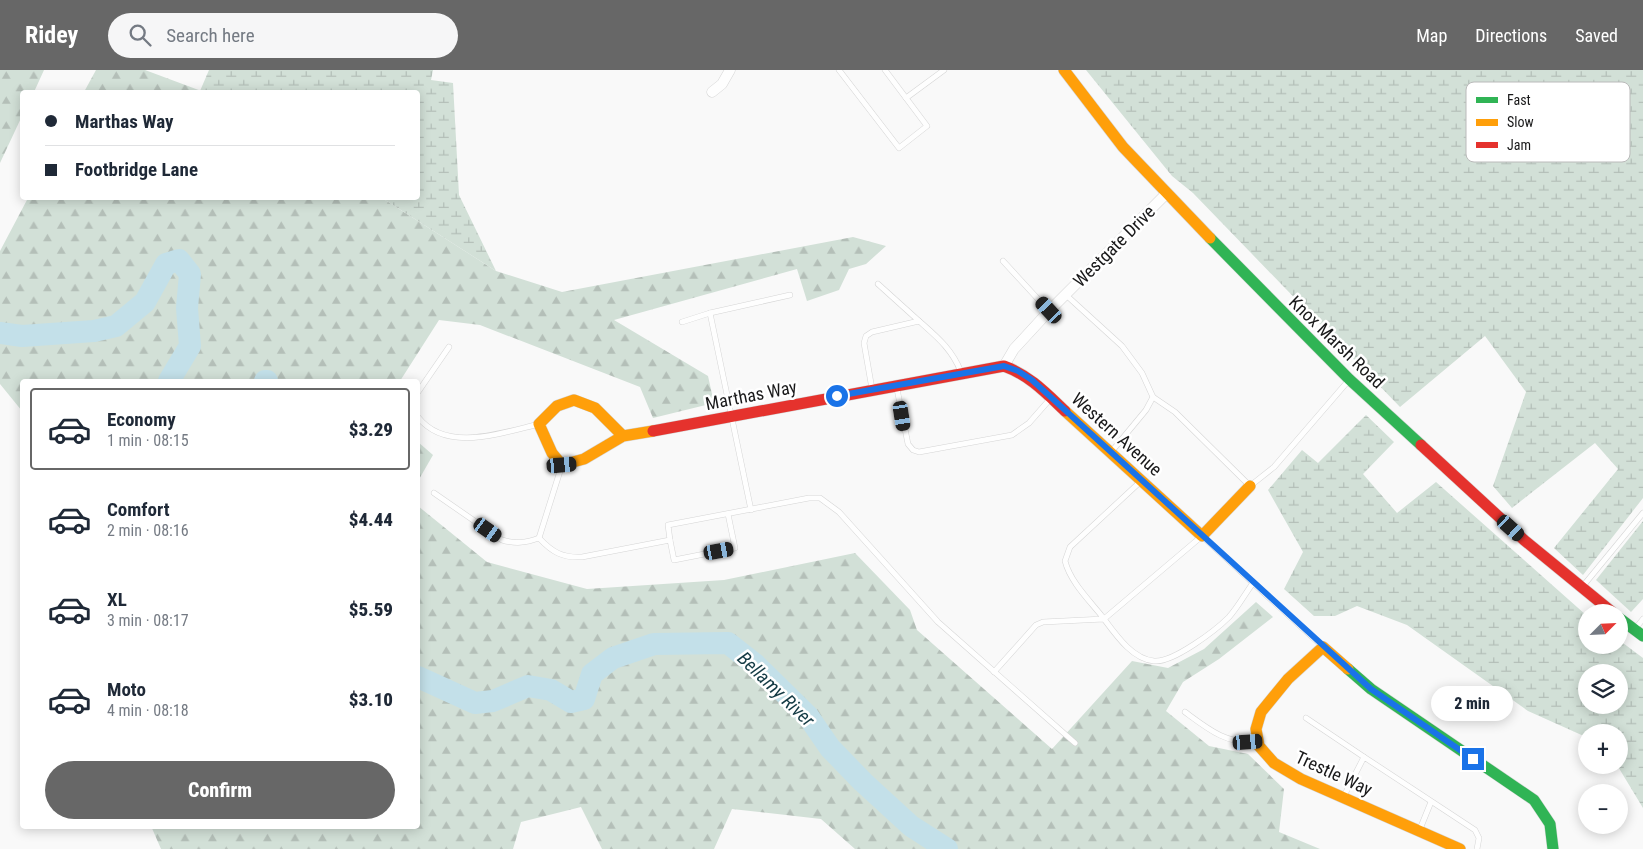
<!DOCTYPE html>
<meta charset="utf-8">
<style>
:root{--surface:#fff;--page:#f6f6f7;--text:#1f2937;--muted:#747a83;--line:#e0e1e3;--accent:#676767}
body{margin:0;font-family:"Roboto Condensed",sans-serif;background:var(--page);color:var(--text);height:100vh;display:flex;flex-direction:column;font-size:19px;white-space:nowrap}
*{box-sizing:border-box;margin:0}
p{font-size:16px;color:var(--muted)}
.icon{flex:none;width:28px;height:28px;fill:none;stroke:currentColor;stroke-width:2;stroke-linecap:round;stroke-linejoin:round}
.map{position:relative;flex:1;overflow:hidden}
.details{position:absolute;left:20px;top:309px;width:400px;height:450px;display:flex;flex-direction:column;background:var(--surface);border-radius:5px;box-shadow:0 2px 12px #0003}
.details>*{flex:none}
.top-card{position:absolute;left:20px;top:20px;width:400px;height:110px;border-radius:5px;box-shadow:0 2px 12px #0003;display:grid;align-content:center;height:110px;padding:0 25px;background:var(--surface)}
.needle{width:32px;rotate:66deg}
.buttons{position:absolute;left:1578px;top:534px;display:grid;gap:10px}
.buttons a{display:grid;place-items:center;width:50px;height:50px;border-radius:50%;background:var(--surface);box-shadow:0 2px 12px #0003;font-size:25px}
.end{position:absolute;width:22px;height:22px;margin:-11px;border:6px solid #1a73e8;background:#fff;box-shadow:0 0 0 2px #fff}
.from{border-radius:50%}
.bubble{position:absolute;height:35px;border-radius:18px;background:var(--surface);box-shadow:0 2px 12px #0003;font-size:16px;font-weight:800;line-height:35px;text-align:center}
.car{position:absolute;width:15px;height:30px;margin:-15px -8px;border-radius:6px;box-shadow:0 0 4px 1px #0007;background:linear-gradient(#222 24%,#8ab4d8 0 40%,#222 0 76%,#8ab4d8 0 86%,#222 0)}
.top-card b{display:flex;align-items:center;gap:18px;height:48px;font-size:19px}
.top-card b+b{border-top:1px solid var(--line)}
.top-card i{width:12px;height:12px;background:var(--text)}
ul{padding:9px 0 0;list-style:none}
li{display:flex;align-items:center;gap:15px;height:82px;margin:0 10px 8px;padding:0 15px;border:2px solid transparent;border-radius:5px}
li div{flex:1}
li b{display:block;font-size:19px}
li em{font-style:normal;font-weight:800}
li.active{border-color:var(--accent)}
li>.icon{width:45px;height:45px;stroke-width:1.5}
.action{display:flex;gap:10px;margin-top:auto;padding:10px 25px}
.action a{flex:1;height:58px;border-radius:30px;background:var(--accent);color:#fff;font-size:20px;font-weight:800;line-height:58px;text-align:center}
header{display:flex;align-items:center;gap:30px;box-sizing:border-box;height:70px;padding:0 25px;background:var(--accent);color:#fff}
header strong{font-size:24px}
nav{display:flex;gap:28px;margin-inline-start:auto;font-size:18px}
.search{width:350px;height:45px;background:var(--page);display:flex;align-items:center;gap:12px;box-sizing:border-box;padding:0 18px;border-radius:28px;color:var(--muted);font-size:19px}
.map>svg:first-child{display:block}
</style>
<header>
<strong>Ridey</strong>
<div class="search"><svg class="icon" aria-label="search" viewBox="0 0 24 24"><circle cx="10" cy="10" r="6"/><path d="M15 15l6 6"/></svg>Search here</div>
<nav><a>Map</a><a>Directions</a><a>Saved</a></nav>
</header>
<div class="map">
<svg width="1643" height="779" viewBox="0 0 1643 779">
<defs>
<pattern id="forest-firs" width="22" height="20" patternUnits="userSpaceOnUse" patternTransform="scale(1.25)"><rect width="22" height="20" fill="#d2e0d7"/><path d="M5 1l3.5 6h-7zM16 11l3.5 6h-7z" fill="#b4bfb8"/></pattern>
<pattern id="wetland-marsh" width="20" height="14" patternUnits="userSpaceOnUse" patternTransform="scale(1.25)"><rect width="20" height="14" fill="#d2e0d7"/><path d="M1 5h8M5 5V1M11 12h8M15 12V8" fill="none" stroke="#b4bfb8"/></pattern>
</defs>
<rect width="100%" height="100%" fill="#f9f9f9"/>
<g fill="url(#forest-firs)">
<path d="M 0,0 L 44,0 L 34,22 L 22,22 L 22,46 L 0,93 Z"/>
<path d="M 96,0 L 145,0 L 204,22 L 84,22 Z"/>
<path d="M 28,128 L 382,128 L 496,201 L 562,222 L 853,167 L 886,176 L 866,194 L 849,199 L 839,220 L 807,231 L 797,199 L 614,250 L 708,306 L 714,333 L 653,348 L 640,317 L 480,255 L 439,250 L 400,311 L 22,311 L 22,341 L 0,314 L 0,181 Z"/>
<path d="M 418,372 L 433,385 L 418,411 Z"/>
<path d="M 418,436 L 487,492 L 587,519 L 724,510 L 855,483 L 910,540 L 917,560 L 1052,679 L 1132,591 L 1168,598 L 1204,579 L 1256,532 L 1273,547 L 1219,589 L 1183,612 L 1166,641 L 1209,676 L 1248,684 L 1284,719 L 1279,762 L 1320,779 L 855,779 L 821,749 L 732,739 L 714,779 L 602,779 L 581,737 L 521,752 L 513,779 L 161,779 L 151,756 L 418,756 Z"/>
</g>
<g fill="url(#wetland-marsh)" fill-rule="evenodd">
<path d="M 209,0 L 433,0 L 431,10 L 453,13 L 459,125 L 496,201 L 382,128 L 418,128 L 418,22 L 204,22 L 200,21 Z"/>
<path d="M 1086,0 L 1643,0 L 1643,428 L 1583,505 L 1554,478 L 1618,399 L 1595,373 L 1512,438 L 1493,416 L 1526,322 L 1485,266 L 1400,337 L 1193,123 L 1172,106 Z"/>
<path d="M 1366,345 L 1394,372 L 1363,404 L 1397,443 L 1436,412 L 1586,545 L 1586,575 L 1619,575 L 1619,570 L 1643,588 L 1643,738 L 1617,695 L 1619,695 L 1619,662 L 1586,662 L 1586,667 L 1528,641 L 1407,555 L 1357,536 L 1335,546 L 1314,546 L 1284,519 L 1303,482 L 1268,420 L 1302,380 L 1318,393 ZM 1586,602 L 1619,602 L 1619,635 L 1586,635 Z"/>
<path d="M 1643,451 L 1643,529 L 1631,542 L 1596,510 Z"/>
</g>
<g fill="none" stroke-linecap="round" stroke-linejoin="round">
<g stroke="#c3e0e9" stroke-width="22">
<path d="M 0,263 L 22,266 L 94,261 L 116,256 L 145,232 L 166,194 L 179,190 L 190,204 L 187,238 L 190,276 L 169,311"/>
<path d="M 265,311 L 267,311"/>
<path d="M 418,607 L 475,633 L 493,631 L 528,616 L 551,620 L 571,632 L 584,629 L 592,604 L 613,588 L 654,574 L 728,573 L 756,595 L 808,646 L 830,678 L 863,712 L 911,756 L 947,779"/>
</g>
<defs>
<g id="lane">
<path d="M 839,0 L 899,78 L 927,56 L 885,0"/>
<path d="M 906,28 L 944,0"/>
<path d="M 1003,191 L 1049,241"/>
<path d="M 878,214 L 919,251"/>
<path d="M 1066,225 L 1122,276 L 1142,303 L 1153,327 L 1175,342 L 1250,416 L 1274,397 L 1349,310"/>
<path d="M 682,252 L 710,243"/>
<path d="M 872,319 L 864,273 L 866,266 L 872,262 L 919,251 C 937,267 952,279 961,302"/>
<path d="M 897,319 L 908,374 L 913,380 L 919,382 L 1012,365 L 1029,353 L 1051,328"/>
<path d="M 418,322 L 449,277"/>
<path d="M 418,347 C 446,383 501,363 539,354"/>
<path d="M 1112,381 L 1146,340 L 1153,327"/>
<path d="M 434,423 L 502,470 C 516,474 525,473 539,468 C 552,482 562,488 582,487 L 670,470 L 674,490 L 735,478 L 728,444"/>
<path d="M 751,440 L 710,243 L 790,225"/>
<path d="M 539,468 L 561,398"/>
<path d="M 670,470 L 668,455 L 809,428 L 820,428 L 839,442 L 938,552 L 1075,673"/>
<path d="M 1253,513 L 1321,575"/>
<path d="M 1583,516 L 1643,443"/>
<path d="M 1635,559 L 1643,549"/>
<path d="M 994,602 L 1036,555 L 1043,552 L 1104,549 L 1202,466 L 1253,513 C 1245,524 1238,537 1229,547 C 1216,560 1173,593 1154,591 C 1131,589 1114,562 1101,545 C 1088,529 1070,511 1065,491 L 1070,477 L 1140,412"/>
<path d="M 1185,642 C 1208,659 1226,674 1256,672"/>
<path d="M 1306,648 L 1364,687"/>
<path d="M 1344,726 L 1364,687 L 1475,760 L 1479,768 L 1477,779"/>
<path d="M 1420,759 L 1431,732"/>
</g>
<g id="street">
<path d="M 712,22 L 722,14 L 730,0"/>
<path d="M 1004,296 L 1014,279 L 1049,241 L 1166,124"/>
</g>
<g id="fast">
<path d="M 1210,168 L 1349,309 L 1421,375"/>
<path d="M 1619,548 L 1643,566"/>
<path d="M 1348,599 L 1371,619 L 1534,730 L 1550,754 L 1553,779"/>
</g>
<g id="slow">
<path d="M 1064,0 L 1123,77 L 1210,168"/>
<path d="M 1065,341 L 1202,466 L 1250,416"/>
<path d="M 623,366 L 584,389 L 562,395 L 552,383 L 539,354 L 557,336 L 574,330 L 595,338 L 623,366 L 653,361"/>
<path d="M 1348,599 L 1323,577 L 1288,609 L 1261,642 L 1256,659 L 1259,676 L 1274,693 L 1301,709 L 1460,779"/>
</g>
<g id="jam">
<path d="M 653,361 L 1004,296 C 1029,305 1046,323 1065,341"/>
<path d="M 1421,375 L 1524,470 L 1612,542"/>
</g>
</defs>
<use href="#lane" stroke="#d5d5d5" stroke-width="6"/>
<use href="#street" stroke="#d5d5d5" stroke-width="11"/>
<use href="#fast" stroke="#d5d5d5" stroke-width="12"/>
<use href="#slow" stroke="#d5d5d5" stroke-width="12"/>
<use href="#jam" stroke="#d5d5d5" stroke-width="12"/>
<use href="#lane" stroke="#fefefe" stroke-width="5"/>
<use href="#street" stroke="#fefefe" stroke-width="10"/>
<use href="#fast" stroke="#30b455" stroke-width="11"/>
<use href="#slow" stroke="#ff9f0a" stroke-width="11"/>
<use href="#jam" stroke="#e5322d" stroke-width="11"/>
</g>
<g fill="none" stroke-linecap="round" stroke-linejoin="round">
<path stroke="#1a73e8" stroke-width="6" d="M 837,326 L 1004,296 L 1018,301 L 1032,310 L 1371,619 L 1473,689"/>
</g>
<g text-anchor="middle" dominant-baseline="central" stroke-width="5" stroke-linejoin="round" paint-order="stroke">
<g font-size="18" fill="#181819" stroke="#fff">
<text transform="translate(1114 176) rotate(-45)">Westgate Drive</text>
<text transform="translate(1337 272) rotate(44)">Knox Marsh Road</text>
<text transform="translate(751 325) rotate(-11)">Marthas Way</text>
<text transform="translate(1117 364) rotate(42)">Western Avenue</text>
<text transform="translate(1334 703) rotate(25)">Trestle Way</text>
</g>
<g font-size="19" font-style="italic" fill="#133a44" stroke="#fff">
<text transform="translate(776 619) rotate(44)">Bellamy River</text>
</g>
</g>
<rect x="1466" y="12" width="164" height="80" rx="8" fill="#fff" stroke="#bababa" stroke-width="1"/>
<rect x="1476" y="27" width="22" height="6" fill="#30b455"/>
<rect x="1476" y="49" width="22" height="7" fill="#ff9f0a"/>
<rect x="1476" y="72" width="22" height="6" fill="#e5322d"/>
<g font-size="14" fill="#181819">
<text x="1507" y="35">Fast</text>
<text x="1507" y="57">Slow</text>
<text x="1507" y="80">Jam</text>
</g>
</svg>
<div class="buttons">
<a><svg class="needle" viewBox="-14 -14 28 28"><path d="M0-13l5 13h-10z" fill="#e53935"/><path d="M0 13l5-13h-10z" fill="#747a83"/></svg></a>
<a><svg class="icon" aria-label="layers" viewBox="0 0 24 24"><path d="M12 4l9 5-9 5-9-5zM3 14l9 5 9-5"/></svg></a>
<a>+</a>
<a>−</a>
</div>
<i class="end from" style="left:837px;top:326px"></i>
<i class="end" style="left:1473px;top:689px"></i>
<div class="bubble" style="left:1431px;top:616px;width:82px">2 min</div>
<i class="car" style="left:1049px;top:240px;rotate:317deg"></i>
<i class="car" style="left:902px;top:346px;rotate:171deg"></i>
<i class="car" style="left:562px;top:395px;rotate:85deg"></i>
<i class="car" style="left:1511px;top:458px;rotate:132deg"></i>
<i class="car" style="left:488px;top:460px;rotate:125deg"></i>
<i class="car" style="left:719px;top:481px;rotate:80deg"></i>
<i class="car" style="left:1248px;top:672px;rotate:86deg"></i>
<div class="top-card">
<b><i class="from"></i>Marthas Way</b>
<b><i></i>Footbridge Lane</b>
</div>
<section class="details">
<ul>
<li class="active"><svg class="icon" aria-label="car" viewBox="0 0 24 24"><path d="M5 17H2v-5l4-1 3-4h7l3 4 3 1v5h-3M9 17h6M6 11h13"/><circle cx="7" cy="17" r="2"/><circle cx="17" cy="17" r="2"/></svg><div><b>Economy</b><p>1 min · 08:15</p></div><em>$3.29</em></li>
<li><svg class="icon" aria-label="car" viewBox="0 0 24 24"><path d="M5 17H2v-5l4-1 3-4h7l3 4 3 1v5h-3M9 17h6M6 11h13"/><circle cx="7" cy="17" r="2"/><circle cx="17" cy="17" r="2"/></svg><div><b>Comfort</b><p>2 min · 08:16</p></div><em>$4.44</em></li>
<li><svg class="icon" aria-label="car" viewBox="0 0 24 24"><path d="M5 17H2v-5l4-1 3-4h7l3 4 3 1v5h-3M9 17h6M6 11h13"/><circle cx="7" cy="17" r="2"/><circle cx="17" cy="17" r="2"/></svg><div><b>XL</b><p>3 min · 08:17</p></div><em>$5.59</em></li>
<li><svg class="icon" aria-label="car" viewBox="0 0 24 24"><path d="M5 17H2v-5l4-1 3-4h7l3 4 3 1v5h-3M9 17h6M6 11h13"/><circle cx="7" cy="17" r="2"/><circle cx="17" cy="17" r="2"/></svg><div><b>Moto</b><p>4 min · 08:18</p></div><em>$3.10</em></li>
</ul>
<div class="action"><a>Confirm</a></div>
</section>
</div>
